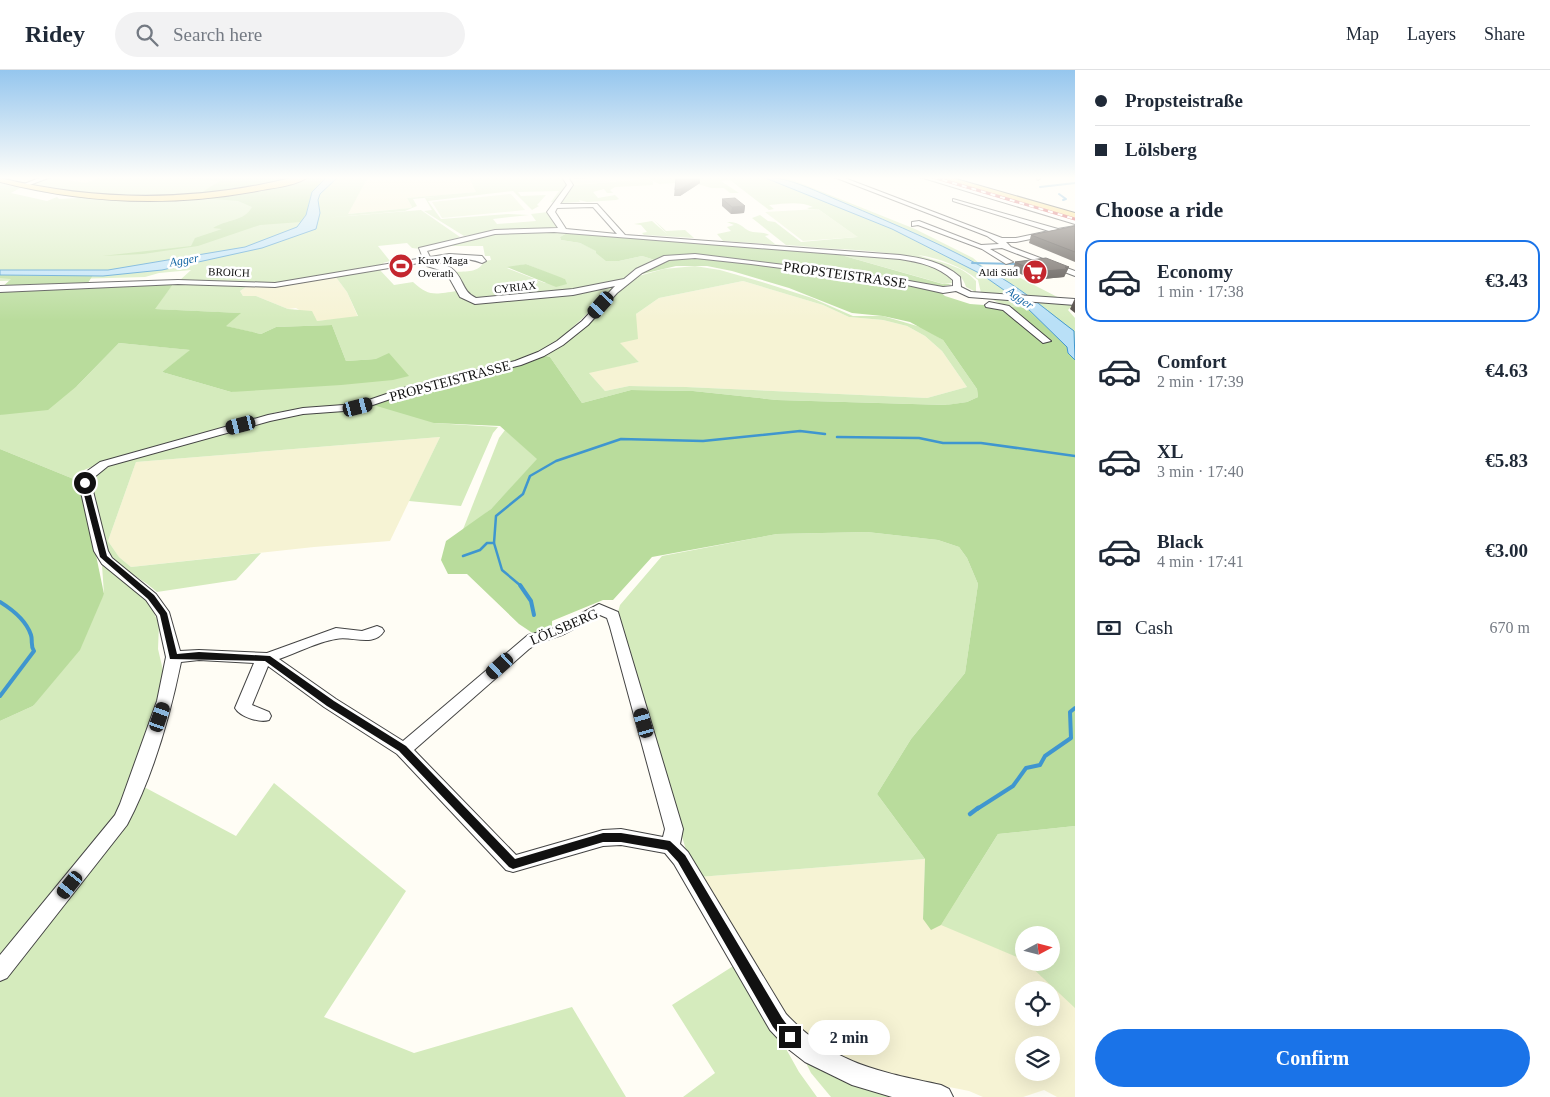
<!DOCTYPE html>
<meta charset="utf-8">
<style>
:root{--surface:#fff;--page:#f2f2f3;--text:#1f2937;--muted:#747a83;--line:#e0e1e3;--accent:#1a73e8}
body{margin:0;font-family:"Times New Roman",serif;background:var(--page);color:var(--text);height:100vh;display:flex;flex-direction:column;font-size:19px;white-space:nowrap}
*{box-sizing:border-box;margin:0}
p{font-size:16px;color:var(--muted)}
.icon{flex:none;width:28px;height:28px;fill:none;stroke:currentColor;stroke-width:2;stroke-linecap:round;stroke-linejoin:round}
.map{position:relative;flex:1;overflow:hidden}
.drawer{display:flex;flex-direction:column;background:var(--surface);width:475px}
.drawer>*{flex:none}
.top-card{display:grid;align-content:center;height:110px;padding:0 20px;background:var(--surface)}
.needle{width:32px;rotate:83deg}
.buttons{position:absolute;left:1015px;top:856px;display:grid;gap:10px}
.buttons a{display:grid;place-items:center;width:45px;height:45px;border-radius:50%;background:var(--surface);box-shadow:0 5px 20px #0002;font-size:25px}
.end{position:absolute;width:22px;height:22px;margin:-11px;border:6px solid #111;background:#fff;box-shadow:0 0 0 2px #fff}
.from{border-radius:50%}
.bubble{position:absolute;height:35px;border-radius:18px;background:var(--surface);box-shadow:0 5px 20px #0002;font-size:16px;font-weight:700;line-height:35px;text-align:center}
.car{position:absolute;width:15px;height:30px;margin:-15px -8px;border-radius:6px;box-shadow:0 0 4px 1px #0007;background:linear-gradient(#222 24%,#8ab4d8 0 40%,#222 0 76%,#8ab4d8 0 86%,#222 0)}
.top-card b{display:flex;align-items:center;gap:18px;height:48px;font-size:19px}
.top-card b+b{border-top:1px solid var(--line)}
.top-card i{width:12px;height:12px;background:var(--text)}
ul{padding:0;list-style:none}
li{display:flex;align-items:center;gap:15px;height:82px;margin:0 10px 8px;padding:0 10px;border:2px solid transparent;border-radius:15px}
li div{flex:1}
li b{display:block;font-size:19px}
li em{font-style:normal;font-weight:700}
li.current{border-color:var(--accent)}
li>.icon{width:45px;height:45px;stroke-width:1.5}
h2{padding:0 20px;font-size:22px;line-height:60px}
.pay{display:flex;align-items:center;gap:12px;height:55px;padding:0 20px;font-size:19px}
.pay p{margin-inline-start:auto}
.button{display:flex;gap:10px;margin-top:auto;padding:10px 20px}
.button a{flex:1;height:58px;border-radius:30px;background:var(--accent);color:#fff;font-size:20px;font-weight:700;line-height:58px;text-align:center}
header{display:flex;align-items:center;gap:30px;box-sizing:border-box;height:70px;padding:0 25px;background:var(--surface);border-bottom:1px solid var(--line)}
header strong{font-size:24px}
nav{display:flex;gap:28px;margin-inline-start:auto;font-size:18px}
.search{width:350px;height:45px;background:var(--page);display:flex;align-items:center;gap:12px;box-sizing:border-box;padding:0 18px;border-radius:28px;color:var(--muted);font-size:19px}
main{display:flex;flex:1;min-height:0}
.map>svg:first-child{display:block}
</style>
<header>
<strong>Ridey</strong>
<div class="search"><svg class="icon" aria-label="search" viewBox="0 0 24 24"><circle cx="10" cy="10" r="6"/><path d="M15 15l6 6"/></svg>Search here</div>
<nav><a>Map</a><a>Layers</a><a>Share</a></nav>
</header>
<main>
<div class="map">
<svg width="1075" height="1027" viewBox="0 0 1075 1027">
<rect width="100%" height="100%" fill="#fffdf5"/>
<g fill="#f6f3d4" fill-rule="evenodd">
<path d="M 8,107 L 101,107 L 86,113 L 47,107 L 22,114 L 1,109 Z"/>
<path d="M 368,107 L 469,107 L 477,122 L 407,128 L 412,137 L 410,138 L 347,144 Z"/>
<path d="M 335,206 L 347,222 L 358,247 L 317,251 L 296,238 L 288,239 L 256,226 L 243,226 L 240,221 L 249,215 Z"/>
<path d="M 743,211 L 823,235 L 849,247 L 883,250 L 907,256 L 925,266 L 942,281 L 967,317 L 927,328 L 686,317 L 629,316 L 605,321 L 588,302 L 639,292 L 619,273 L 636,244 L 659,228 Z"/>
<path d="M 440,367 L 390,471 L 314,477 L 131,497 L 119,487 L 108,471 L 136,392 Z"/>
<path d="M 1075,756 L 1075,1027 L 1057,1027 L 1044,1020 L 1023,1027 L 983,1027 L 969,1021 L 865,1000 L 807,974 L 785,949 L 699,807 L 925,789 L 923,849 ZM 1024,865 L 1051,865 L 1051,892 L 1024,892 ZM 1024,920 L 1051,920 L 1051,948 L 1024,948 ZM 1024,975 L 1051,975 L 1051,1002 L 1024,1002 Z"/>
</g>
<g fill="#d5ebbd" fill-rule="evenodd">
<path d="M 48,107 L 86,113 L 101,107 L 165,107 L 219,111 L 201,125 L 109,127 L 28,114 Z"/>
<path d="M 311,107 L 368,107 L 348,144 L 410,138 L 412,137 L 407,128 L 476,122 L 469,107 L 562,107 L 566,115 L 555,116 L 567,115 L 555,133 L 551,132 L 559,121 L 518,122 L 521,126 L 546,125 L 537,135 L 539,136 L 532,140 L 513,121 L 428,131 L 441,149 L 508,144 L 529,145 L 493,149 L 497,154 L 536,151 L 531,144 L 548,142 L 560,159 L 494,161 L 464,166 L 424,141 L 432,140 L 425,128 L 444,126 L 413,129 L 417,136 L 405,141 L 323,148 L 421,140 L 460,167 L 420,179 L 412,178 L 407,173 L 378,176 L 390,191 L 383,193 L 386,196 L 274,214 L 179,211 L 191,200 L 159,203 L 145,207 L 0,211 L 0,113 L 15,117 L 0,111 L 20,118 L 11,123 L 47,131 L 57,127 L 59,129 L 79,128 L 70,126 L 152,130 Z"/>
<path d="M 646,107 L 783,107 L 790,109 L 915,159 L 973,188 L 986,199 L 1003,199 L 1071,234 L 1072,236 L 1068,240 L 1075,248 L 1075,286 L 1007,237 L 991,229 L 1016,230 L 981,223 L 978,210 C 961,196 939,188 918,185 C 937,192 961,194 976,211 L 976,222 L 966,217 C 958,178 824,179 790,177 L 824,178 L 786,175 L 752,148 L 760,145 L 768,151 L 775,152 L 801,172 L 857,167 L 818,139 L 809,139 L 807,138 L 813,137 C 800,131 784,134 769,135 L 774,139 L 769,140 L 730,110 L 721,111 L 739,123 L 730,123 L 724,118 L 711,118 L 692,112 L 659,114 Z"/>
<path d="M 646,109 L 653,111 L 653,115 L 615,117 L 610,120 L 613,123 L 607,123 L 604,119 L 593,122 L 598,128 L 615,125 L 619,129 L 616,130 L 587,132 L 579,130 L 580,132 L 561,133 L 574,115 Z"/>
<path d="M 654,150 L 666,161 L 685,160 L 694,168 L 644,165 L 642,163 L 647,162 L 641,155 L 634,154 L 652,151 L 667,164 Z"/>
<path d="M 727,152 C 744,152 742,160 753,162 C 759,163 764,162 769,165 L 765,166 L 775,174 L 781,175 L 723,171 L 717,164 L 731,161 L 727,157 L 734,155 Z"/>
<path d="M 535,160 L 567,163 L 560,167 L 561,170 L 580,173 L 619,191 L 642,186 L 655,190 L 624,209 L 556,273 L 434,353 L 498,357 L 493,363 L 461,436 L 409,431 L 440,367 L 136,392 L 108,471 L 119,487 L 131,497 L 261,483 L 236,510 L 157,522 C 144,510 126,502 114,489 C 100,473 92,431 89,411 C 111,382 257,351 298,340 L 277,342 L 116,387 L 84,400 L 81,412 L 0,379 L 0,345 L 77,316 L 119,273 L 191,280 L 162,302 L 231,322 L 376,289 L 346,291 L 332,255 L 276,257 L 261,264 L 225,256 L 240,243 L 154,239 L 174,213 L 249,215 L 240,221 L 243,226 L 256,226 L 288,239 L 312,241 L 317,251 L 358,246 L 347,222 L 335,206 L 378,198 L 394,215 L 413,212 C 429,227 435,224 457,221 L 457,207 L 455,202 C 466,201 479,203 484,191 L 491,190 L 490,186 L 485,186 L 483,176 L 441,176 L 494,162 ZM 526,194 L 560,208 L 565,209 L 545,213 L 507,198 Z"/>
<path d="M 834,183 L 894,187 L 930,194 L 951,207 L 952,213 L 944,214 Z"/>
<path d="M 695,196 L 720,200 L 762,212 L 812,228 L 853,246 L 883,246 L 924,258 L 943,270 L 977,319 L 978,327 L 967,332 L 947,335 L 777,330 L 693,321 L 631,320 L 582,333 L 550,287 L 542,285 L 635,207 L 664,199 ZM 743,211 L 823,235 L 849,247 L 883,250 L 907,256 L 925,266 L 942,281 L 967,317 L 927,328 L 686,317 L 629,316 L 605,321 L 589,303 L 639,292 L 620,273 L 638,269 L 636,244 L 659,228 Z"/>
<path d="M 505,360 L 538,389 L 491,439 L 462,462 L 499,368 Z"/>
<path d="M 867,462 L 938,470 L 959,477 L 967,488 L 978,514 L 965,603 L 911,669 L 877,724 L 925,789 L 699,807 L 688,787 L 621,557 L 618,542 L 620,535 L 662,486 L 777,464 Z"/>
<path d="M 101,481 L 150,534 L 159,554 L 158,579 L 165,609 L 129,718 L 146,718 L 236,766 L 274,713 L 406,821 L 324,947 L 414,983 L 572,937 L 626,1027 L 0,1027 L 0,651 L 33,636 L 104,524 Z"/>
<path d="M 1075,756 L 1075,938 L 1027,893 L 1051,892 L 1051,865 L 1024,865 L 1024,890 L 941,855 L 998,764 Z"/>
<path d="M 738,893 L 799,1002 L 817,1027 L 683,1027 L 715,1003 L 672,935 Z"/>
<path d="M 811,991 L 898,1027 L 831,1027 L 811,1003 L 806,993 Z"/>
</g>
<g fill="#b9dc9c">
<path d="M 165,107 L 300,107 L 275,114 L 205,124 L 201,123 L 219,111 Z"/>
<path d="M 311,107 L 327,107 L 312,122 L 306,145 L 301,152 L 260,155 L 198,176 L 143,184 L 102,186 L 191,176 L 195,168 L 222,159 L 213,158 C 227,149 244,152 252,137 L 238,131 L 201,128 Z"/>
<path d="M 567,163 L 834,183 L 943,214 L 952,214 L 941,217 L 899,209 L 701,186 L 678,185 L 655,190 L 642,186 L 619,191 L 606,191 L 596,183 L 596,181 L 580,173 L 561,170 L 560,167 Z"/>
<path d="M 693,187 L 900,213 L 940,222 L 945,226 L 970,234 L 1026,238 L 1067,277 L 1068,283 L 1075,290 L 1075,756 L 998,764 L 941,855 L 931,860 L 923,849 L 925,789 L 877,724 L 911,669 L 965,603 L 978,514 L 967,488 L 959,477 L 938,470 L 867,462 L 777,464 L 652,487 L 613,530 L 603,530 L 552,551 L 552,559 L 534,564 L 519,554 L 467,504 L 448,504 L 441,490 L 446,471 L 491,439 L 537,389 L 500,356 L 434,353 L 370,334 L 411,319 L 542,285 L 550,287 L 582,333 L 631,320 L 693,321 L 777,330 L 946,335 L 967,332 L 978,327 L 977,319 L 943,270 L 910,252 L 883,246 L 852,243 L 789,218 L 732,201 L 707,196 L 676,196 L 638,205 L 666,189 Z"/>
<path d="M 526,194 L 565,209 L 567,214 L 556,217 L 507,197 Z"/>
<path d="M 0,205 L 93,205 L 86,216 L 174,213 L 155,239 L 241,243 L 226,256 L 261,264 L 276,257 L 332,255 L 346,291 L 376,289 L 389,283 L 409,306 L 393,310 L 341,315 L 231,322 L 162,302 L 190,280 L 119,273 L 77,316 L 48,340 L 0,345 L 0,219 L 11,209 L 0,208 Z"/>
<path d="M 0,379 L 81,412 L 104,524 L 80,580 L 33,636 L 0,651 Z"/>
</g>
<g fill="#e6f2cf">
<path d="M 566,107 L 646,107 L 647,108 L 574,115 Z"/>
<path d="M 511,124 L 525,140 L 442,148 L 432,132 Z"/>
<path d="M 818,139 L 858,167 L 803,171 L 765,142 Z"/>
</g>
<g fill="#b9e0f7" stroke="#3f96cf">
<path d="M 327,107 L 338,107 L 320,124 L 318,130 L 320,143 L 316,159 L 262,178 L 162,200 L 103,206 L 0,205 L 0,200 L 108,200 L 245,177 L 297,157 L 306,145 L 312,122 Z"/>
<path d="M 763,107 C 790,107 817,122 842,132 C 896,155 950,177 1000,207 C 1027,223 1050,243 1074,261 L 1075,290 L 1068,283 L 1067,277 L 1021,232 L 981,204 L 892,159 Z"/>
</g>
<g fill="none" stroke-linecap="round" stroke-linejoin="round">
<g stroke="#3f96cf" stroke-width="2">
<path d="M 1040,117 L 1075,113"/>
<path d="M 1059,124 L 1066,129 L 1063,130"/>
<path d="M 972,193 L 1018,194"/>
</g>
<g stroke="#3f96cf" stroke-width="2.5">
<path d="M 837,367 L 919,368 L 943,373 L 981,373 L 1075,386"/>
<path d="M 494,473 L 502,500 L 521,516"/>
<path d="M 463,486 L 480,480 L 487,473 L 494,473 L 496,446 L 523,424 L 530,406 L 556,391 L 621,369 L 703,371 L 800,361 L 825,364"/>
</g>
<g stroke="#3f96cf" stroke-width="4">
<path d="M 520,515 L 531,531 L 534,545"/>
<path d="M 0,532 C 13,540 26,550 31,565 C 33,571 30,575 34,581 L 0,626"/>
<path d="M 977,739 L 1013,716 L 1026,698 L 1040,695 L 1045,686 L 1071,668 L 1070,642 L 1075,638"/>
</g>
<path stroke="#3f96cf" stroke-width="4.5" d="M 970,744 L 978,738"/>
<defs>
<g id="minor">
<path d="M 42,107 L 51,107 L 24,117 L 19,116 Z"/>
<path d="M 562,107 L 568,107 L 573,115 L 560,134 L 597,134 L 625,165 L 900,185 C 922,188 943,192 960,207 L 961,217 L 971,222 L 1075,229 L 1075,235 L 969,227 L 956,221 L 943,223 L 898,213 L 751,194 L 695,188 L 669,190 L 642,203 L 617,223 L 588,255 L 563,275 L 544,286 L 521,295 L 414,321 L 358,340 L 303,344 L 270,351 L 108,396 L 92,409 L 91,413 L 108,481 L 112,488 L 156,524 L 169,542 L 180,581 L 199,580 L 267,583 L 336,558 L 362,561 L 377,556 L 382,558 L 384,561 C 374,578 350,565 336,569 C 317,572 297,583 279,589 L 336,629 L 403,671 L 528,565 L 552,559 L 599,534 L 618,542 L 683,759 L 680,774 L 688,782 L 786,944 C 833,994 877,1001 941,1015 L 949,1019 L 953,1027 L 892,1027 L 852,1015 L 805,992 L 787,978 L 770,960 L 674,794 L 665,783 L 621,775 L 603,776 L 513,802 L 506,800 L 397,684 L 324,637 L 268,596 L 252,635 L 269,642 L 271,646 L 269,650 C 260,653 240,647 235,638 L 254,593 L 199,590 L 181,592 C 170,646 153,706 127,755 L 7,908 L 0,911 L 0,885 L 115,745 L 120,734 L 157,631 L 166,587 L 157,546 L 146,530 L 102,494 L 94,481 L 79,413 L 83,404 L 100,392 L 268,345 L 303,338 L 357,334 L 407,317 L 515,291 L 538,282 L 557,271 L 582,251 L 615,216 L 573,225 L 475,234 L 460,227 L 446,202 L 427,196 L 425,192 L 275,217 L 178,214 L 0,222 L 0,216 L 178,210 L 275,213 L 423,188 L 419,178 L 495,160 L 558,158 L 547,142 L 567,115 ZM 593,137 L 617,164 L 566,159 L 555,142 L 557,138 ZM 554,162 L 900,189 C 919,192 938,196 953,210 L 953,216 L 943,217 L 898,209 L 695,184 L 664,186 L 636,199 L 624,209 L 573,219 L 476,228 C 461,221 464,207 451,198 C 446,194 438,194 432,191 C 449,188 467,187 482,193 L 486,191 L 482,186 L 449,184 L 430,187 L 427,181 L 495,164 ZM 600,545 L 607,548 L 610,557 L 665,759 L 663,767 L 621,759 L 603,760 L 516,785 L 414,680 L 529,579 L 538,573 L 562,565 Z"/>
<path d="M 834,107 L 842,107 L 1002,168 L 1016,168 L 1049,161 L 953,131 L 953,129 L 1058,159 L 1075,156 L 1075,160 L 1016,172 L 1006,172 L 1011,177 L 1075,201 L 1075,206 L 1002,178 L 990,179 L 1013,192 L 1006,194 L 982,179 L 918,155 L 912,156 L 912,152 L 919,151 L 981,175 L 999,174 L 987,166 Z"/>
<path d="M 920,107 L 929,107 L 1075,150 L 1075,154 Z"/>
<path d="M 1036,107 L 1042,107 L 1038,110 Z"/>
<path d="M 989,232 L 1009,236 L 1051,271 L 1043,273 L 1003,240 L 986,237 L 985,235 Z"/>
</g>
<g id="major">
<path d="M 295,107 L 308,107 C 296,116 272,118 257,121 C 170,137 86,134 0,112 L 0,108 C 99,132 196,132 295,107 Z"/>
<path d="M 937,107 L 949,107 L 1075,143 L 1075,149 Z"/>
</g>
</defs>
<use href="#minor" stroke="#444" stroke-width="2"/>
<use href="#major" stroke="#222" stroke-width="2"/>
<use href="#minor" fill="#fff" fill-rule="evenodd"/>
<use href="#major" fill="#f9d66b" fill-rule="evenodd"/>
<defs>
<path id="rail" d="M 933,107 L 1075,149"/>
</defs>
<use href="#rail" stroke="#c4262e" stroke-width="3"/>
<use href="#rail" stroke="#fff" stroke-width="2" stroke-dasharray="5" stroke-linecap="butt"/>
</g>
<g fill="#4d4742">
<path d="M 676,107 L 700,113 L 680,126 L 674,126 Z"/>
<path d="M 722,129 L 745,136 L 744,143 L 731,144 L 722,136 Z"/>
<path d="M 1075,156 L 1075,192 L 1029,173 L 1031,165 Z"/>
<path d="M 1015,192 L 1069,197 L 1064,207 L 1032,210 L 1013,200 Z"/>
<path d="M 1075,228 L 1075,243 L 1070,239 Z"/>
</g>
<g fill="#3f3936">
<path d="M 574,107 L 600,107 L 574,109 Z"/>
<path d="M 700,107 L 700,113 L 680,126 L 681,119 Z"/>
<path d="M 745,136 L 744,143 L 731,144 L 732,137 Z"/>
<path d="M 1069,197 L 1064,207 L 1032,210 L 1035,202 Z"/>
</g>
<g fill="#5a524d" stroke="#3f3936">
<path d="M 676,107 L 700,107 L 681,119 L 675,120 Z"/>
<path d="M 735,128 L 745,136 L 732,137 L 722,129 Z"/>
<path d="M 1075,156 L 1075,182 L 1031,165 Z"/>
<path d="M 1046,188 L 1069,197 L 1065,197 L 1067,199 L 1035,202 L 1015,192 Z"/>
</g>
<linearGradient id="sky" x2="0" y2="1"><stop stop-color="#95c6ee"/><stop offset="0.43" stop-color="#fffefa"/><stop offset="1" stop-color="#fffefa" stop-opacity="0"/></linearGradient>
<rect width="1075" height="251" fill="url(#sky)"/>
<path fill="#111" d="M 85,411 L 88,413 L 107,486 L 154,525 L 167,543 L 177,584 L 199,582 L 270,586 L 334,631 L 406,676 L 515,789 L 603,763 L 621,763 L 670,771 L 685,785 L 782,948 L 796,967 L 794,972 L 790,974 L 785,972 L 773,957 L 678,792 L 667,780 L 621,772 L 603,772 L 513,799 L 509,797 L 399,681 L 327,636 L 265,591 L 170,589 L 160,545 L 148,529 L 100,487 L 81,413 Z"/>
<defs>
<symbol id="stadium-disc" viewBox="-11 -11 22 22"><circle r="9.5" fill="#c4262e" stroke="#fff"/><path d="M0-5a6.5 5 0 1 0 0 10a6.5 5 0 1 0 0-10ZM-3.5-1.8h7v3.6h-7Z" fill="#fff"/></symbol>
<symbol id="supermarket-disc" viewBox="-11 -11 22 22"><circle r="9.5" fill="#c4262e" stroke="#fff"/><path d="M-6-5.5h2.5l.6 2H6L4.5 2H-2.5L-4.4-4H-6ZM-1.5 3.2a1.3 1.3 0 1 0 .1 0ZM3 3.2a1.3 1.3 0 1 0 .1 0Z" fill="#fff"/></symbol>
</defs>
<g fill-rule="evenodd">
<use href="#stadium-disc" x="387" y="182" width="28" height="28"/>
<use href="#supermarket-disc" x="1021" y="188" width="28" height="28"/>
</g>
<g text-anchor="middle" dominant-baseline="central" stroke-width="5" stroke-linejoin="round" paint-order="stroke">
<g font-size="11" fill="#111" stroke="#fff" text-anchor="start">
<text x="418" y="190">Krav Maga<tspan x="418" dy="13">Overath</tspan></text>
<text x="1018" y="202" text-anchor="end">Aldi Süd</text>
</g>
<g font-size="11" fill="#111" stroke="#fff">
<text transform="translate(229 202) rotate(2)">BROICH</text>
<text transform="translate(515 217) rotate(-6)">CYRIAX</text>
</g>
<g font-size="12" font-style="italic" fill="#1768a6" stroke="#fff">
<text transform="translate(184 190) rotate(-10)">Agger</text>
<text transform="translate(1020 228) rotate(35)">Agger</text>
</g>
<g font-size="14" fill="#111" stroke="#fff">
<text transform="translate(845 205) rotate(8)">PROPSTEISTRASSE</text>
<text transform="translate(450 311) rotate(-15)">PROPSTEISTRASSE</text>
<text transform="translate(564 557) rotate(-23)">LÖLSBERG</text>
</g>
</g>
</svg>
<div class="buttons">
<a><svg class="needle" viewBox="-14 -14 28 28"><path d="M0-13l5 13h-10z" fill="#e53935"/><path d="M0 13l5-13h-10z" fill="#747a83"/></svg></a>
<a><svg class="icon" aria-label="locate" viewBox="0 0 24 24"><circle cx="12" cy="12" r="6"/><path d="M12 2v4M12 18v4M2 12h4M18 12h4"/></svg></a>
<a><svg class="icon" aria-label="layers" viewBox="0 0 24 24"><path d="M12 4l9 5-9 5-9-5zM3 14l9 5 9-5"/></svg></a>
</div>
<i class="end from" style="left:85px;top:413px"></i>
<i class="end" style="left:790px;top:967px"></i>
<div class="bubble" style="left:808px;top:950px;width:82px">2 min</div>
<i class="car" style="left:601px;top:235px;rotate:222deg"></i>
<i class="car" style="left:358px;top:337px;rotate:75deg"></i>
<i class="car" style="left:241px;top:355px;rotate:256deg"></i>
<i class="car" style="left:500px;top:596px;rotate:228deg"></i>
<i class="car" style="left:160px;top:647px;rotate:19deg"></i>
<i class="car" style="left:644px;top:653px;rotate:344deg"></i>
<i class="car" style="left:70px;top:815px;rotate:219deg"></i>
</div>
<section class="drawer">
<div class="top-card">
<b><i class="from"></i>Propsteistraße</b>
<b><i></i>Lölsberg</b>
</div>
<h2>Choose a ride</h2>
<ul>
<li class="current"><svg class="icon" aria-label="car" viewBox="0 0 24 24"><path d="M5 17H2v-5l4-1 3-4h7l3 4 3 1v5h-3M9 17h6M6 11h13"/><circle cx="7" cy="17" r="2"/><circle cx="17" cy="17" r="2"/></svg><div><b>Economy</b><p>1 min · 17:38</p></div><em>€3.43</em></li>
<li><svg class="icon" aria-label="car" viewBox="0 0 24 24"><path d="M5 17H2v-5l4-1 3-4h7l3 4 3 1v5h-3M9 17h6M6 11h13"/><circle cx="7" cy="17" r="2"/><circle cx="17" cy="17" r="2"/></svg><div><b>Comfort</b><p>2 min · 17:39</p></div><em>€4.63</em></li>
<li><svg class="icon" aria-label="car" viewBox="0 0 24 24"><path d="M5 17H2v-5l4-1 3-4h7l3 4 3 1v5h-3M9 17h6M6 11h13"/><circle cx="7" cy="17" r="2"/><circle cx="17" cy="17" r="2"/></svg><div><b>XL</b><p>3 min · 17:40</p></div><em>€5.83</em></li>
<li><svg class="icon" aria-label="car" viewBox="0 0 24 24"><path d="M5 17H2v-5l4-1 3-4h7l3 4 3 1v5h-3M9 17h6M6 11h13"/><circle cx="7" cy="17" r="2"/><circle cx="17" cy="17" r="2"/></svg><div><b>Black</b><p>4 min · 17:41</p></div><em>€3.00</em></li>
</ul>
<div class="pay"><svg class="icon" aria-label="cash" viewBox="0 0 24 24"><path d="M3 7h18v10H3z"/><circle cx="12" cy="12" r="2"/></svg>Cash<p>670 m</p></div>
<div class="button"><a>Confirm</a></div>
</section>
</main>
